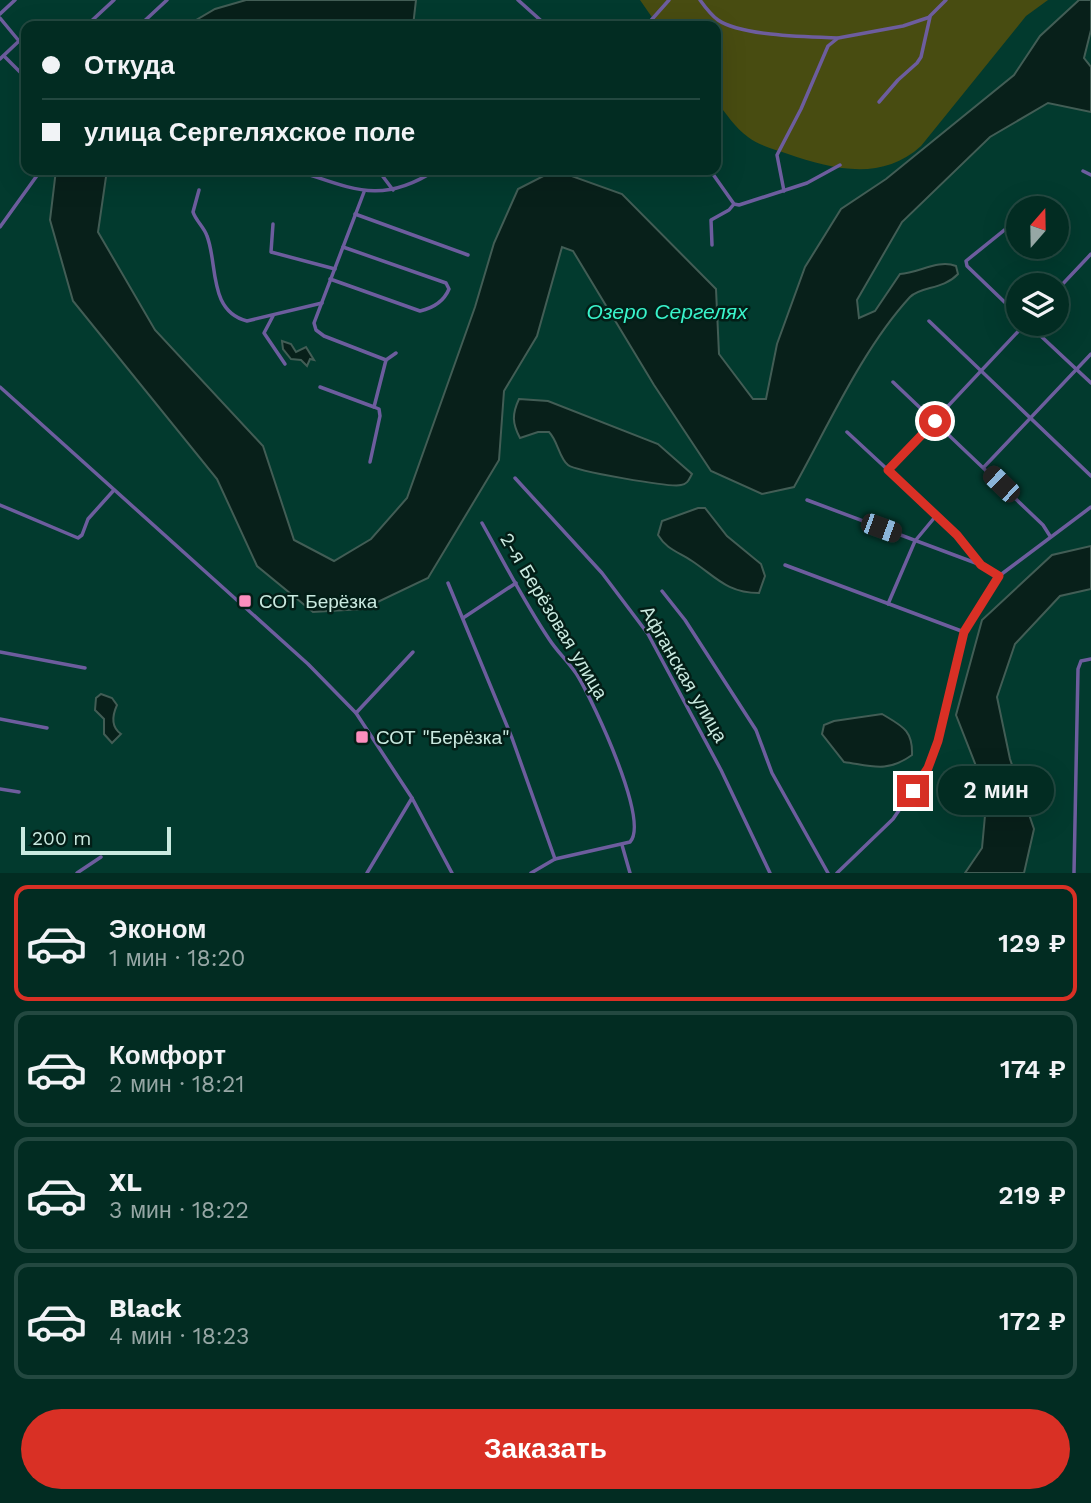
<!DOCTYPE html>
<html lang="ru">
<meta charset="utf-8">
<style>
:root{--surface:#022c22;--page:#10382f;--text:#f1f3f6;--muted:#96a7a5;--line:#234840;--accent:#d93025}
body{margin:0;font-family:"Work Sans",sans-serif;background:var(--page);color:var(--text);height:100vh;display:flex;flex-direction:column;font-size:26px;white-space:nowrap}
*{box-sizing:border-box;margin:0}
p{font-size:23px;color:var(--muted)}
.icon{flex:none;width:38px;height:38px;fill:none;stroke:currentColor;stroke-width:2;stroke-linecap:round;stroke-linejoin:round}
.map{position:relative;height:873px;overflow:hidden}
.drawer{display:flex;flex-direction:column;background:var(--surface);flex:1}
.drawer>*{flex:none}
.guide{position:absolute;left:21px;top:21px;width:700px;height:154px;border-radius:14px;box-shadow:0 7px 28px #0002,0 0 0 2px var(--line);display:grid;align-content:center;height:154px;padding:0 21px;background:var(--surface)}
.needle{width:46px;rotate:20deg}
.tools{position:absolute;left:1006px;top:196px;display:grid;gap:14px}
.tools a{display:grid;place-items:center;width:63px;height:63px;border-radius:50%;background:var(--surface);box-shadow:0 7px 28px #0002,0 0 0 2px var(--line);font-size:35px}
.scale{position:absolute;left:21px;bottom:18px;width:150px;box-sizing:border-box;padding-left:7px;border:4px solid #caeae0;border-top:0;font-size:19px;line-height:24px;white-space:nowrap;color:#caeae0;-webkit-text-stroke:5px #031e17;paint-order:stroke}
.end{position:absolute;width:32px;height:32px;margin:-16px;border:9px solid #d93025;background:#fff;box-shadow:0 0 0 4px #fff}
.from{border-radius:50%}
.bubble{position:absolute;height:49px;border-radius:24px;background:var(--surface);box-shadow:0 7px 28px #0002,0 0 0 2px var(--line);font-size:23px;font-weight:600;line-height:49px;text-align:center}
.car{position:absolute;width:21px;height:42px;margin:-21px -10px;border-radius:9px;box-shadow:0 0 5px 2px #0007;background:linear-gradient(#222 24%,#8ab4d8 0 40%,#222 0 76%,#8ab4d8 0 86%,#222 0)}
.guide b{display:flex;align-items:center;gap:24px;height:66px;font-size:26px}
.guide b+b{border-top:2px solid var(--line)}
.guide i{width:18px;height:18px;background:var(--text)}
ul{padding:12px 0 0;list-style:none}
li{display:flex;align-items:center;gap:21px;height:116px;margin:0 14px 10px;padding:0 7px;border:4px solid var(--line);border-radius:14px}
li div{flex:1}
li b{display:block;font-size:26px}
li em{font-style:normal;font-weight:600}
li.on{border-color:var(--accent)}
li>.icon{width:63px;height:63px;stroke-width:1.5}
.primary-button{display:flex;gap:14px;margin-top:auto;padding:14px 21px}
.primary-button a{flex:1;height:80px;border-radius:42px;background:var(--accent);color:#fff;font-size:28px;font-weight:600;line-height:80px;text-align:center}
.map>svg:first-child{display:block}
</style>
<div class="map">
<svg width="1091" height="873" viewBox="0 0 1091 873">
<rect width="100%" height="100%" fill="#023a2e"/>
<path fill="#484c11" d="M 640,0 L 1048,0 L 1026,16 L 921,146 C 882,182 832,169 788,154 C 774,149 760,146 748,137 C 735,128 726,113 716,101 L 716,26 L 658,26 Z"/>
<g fill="#08201a" stroke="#425d55" stroke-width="2">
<path d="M 246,0 L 416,0 L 413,26 L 186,26 L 215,9 Z"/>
<path d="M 1079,0 L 1091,0 L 1091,30 L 1084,58 L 1091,67 L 1091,112 L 1048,103 L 990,137 L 902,222 L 857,300 L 859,318 L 875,311 L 900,274 C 919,273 938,259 956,266 L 958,274 C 943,290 921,286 910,297 C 863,348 828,426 794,487 L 762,494 L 711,471 L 654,385 L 573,251 L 562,247 L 537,336 L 504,391 L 499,460 L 428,578 L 363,609 L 313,612 L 257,566 L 217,479 L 73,301 L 50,220 L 56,170 L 107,170 L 98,232 L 155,330 L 263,446 L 294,540 L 334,561 L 371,539 L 407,498 L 475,307 L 494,243 L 518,189 L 555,170 L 622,194 L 716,289 L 719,354 L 753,399 L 766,399 L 777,344 L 805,267 L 841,209 L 886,179 L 1014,75 L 1040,36 Z"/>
<path d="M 282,341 L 291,344 L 296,352 L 306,347 L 314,360 L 310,359 L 307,366 L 301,360 L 291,359 L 283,349 Z"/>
<path d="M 519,399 L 548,401 L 658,444 L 692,474 C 689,479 688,484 681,485 C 672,488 575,471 568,465 C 559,458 558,441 549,432 L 538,432 L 520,438 C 512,423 512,414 519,399 Z"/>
<path d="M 698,508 L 705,508 L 727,536 L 761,564 L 765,576 L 759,593 C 727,593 716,577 692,561 C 679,552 667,550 658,535 L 662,521 Z"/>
<path d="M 1091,546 L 1091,589 L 1060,596 L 1015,644 L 997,697 L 1010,759 L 1034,829 L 1024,873 L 965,873 L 982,848 L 987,794 L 956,715 L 982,620 L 1052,555 Z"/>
<path d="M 101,694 L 112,698 L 117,705 C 112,716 111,727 121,734 L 112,743 L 104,734 L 104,719 L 95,710 L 96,698 Z"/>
<path d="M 882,714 C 902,726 913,730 912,755 C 887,773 872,766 844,762 L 822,734 L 824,725 L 834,721 Z"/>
</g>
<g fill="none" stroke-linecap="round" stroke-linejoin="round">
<g stroke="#6d5d9e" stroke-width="3.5">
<path d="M 518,0 L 547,26"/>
<path d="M 700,0 C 705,7 711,15 718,20 C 741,36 808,37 837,38"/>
<path d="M 0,14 L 15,0"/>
<path d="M 930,16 L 946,0"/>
<path d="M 0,18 L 19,41 L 0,59"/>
<path d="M 86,26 L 114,0"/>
<path d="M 139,26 L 167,0"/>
<path d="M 646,26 L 669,0"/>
<path d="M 4,56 L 26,78"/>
<path d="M 26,116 L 26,115"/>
<path d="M 295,170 C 352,188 380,206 436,170"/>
<path d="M 378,170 L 393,190"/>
<path d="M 710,170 L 734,204 L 739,205 L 807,183 L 840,165"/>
<path d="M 1083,171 L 1091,175"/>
<path d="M 199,190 L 193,212 C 196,221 204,227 207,236 C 218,264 208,311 247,321 L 322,303"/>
<path d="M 784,191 L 777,155 L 801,109 L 828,46 L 838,38 L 903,26 L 930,17 L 921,57 L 917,63 L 898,80 L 879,102"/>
<path d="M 364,192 L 314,323 L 316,330 L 324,336 L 386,360 L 396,353"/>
<path d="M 1031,208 L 1043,199"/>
<path d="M 355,214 L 468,255"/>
<path d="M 1018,219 L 966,261 L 967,266 L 1018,315"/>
<path d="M 273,224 L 271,252 L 335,269"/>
<path d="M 0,227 L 41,170"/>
<path d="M 712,245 L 711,220 L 729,210 L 734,204"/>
<path d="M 330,279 L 420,311 C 433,308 444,301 449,289 L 446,283 L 343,247"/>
<path d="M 1057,290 L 1091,254"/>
<path d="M 273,316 L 264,333 L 285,364"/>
<path d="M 929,321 L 1091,476"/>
<path d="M 1028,324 L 1091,383"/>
<path d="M 893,382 L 1043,525 L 1050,536"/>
<path d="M 0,387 L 308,664 L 356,713 L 412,798 L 452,873"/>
<path d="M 320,387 L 374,407 L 386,360"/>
<path d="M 847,432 L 888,470 L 1025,324"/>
<path d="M 370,462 L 380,416 L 379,409 L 374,407"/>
<path d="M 984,467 L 1091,354"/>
<path d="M 888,470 L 957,535 L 980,563"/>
<path d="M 515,478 L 602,573 L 648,634 L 721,770 L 770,873"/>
<path d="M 807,500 L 981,565 L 999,576"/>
<path d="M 0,505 L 78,538 L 82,535 L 88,519 L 114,490"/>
<path d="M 482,523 C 504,562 524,602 549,639 C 558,653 570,663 579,678 C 593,702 650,821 630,842 L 555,859 L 531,873"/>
<path d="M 785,565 L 964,632"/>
<path d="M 448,583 L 512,738 L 555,859"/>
<path d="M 662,591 L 685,620 L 756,730 L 772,773 L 828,873"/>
<path d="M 888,604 L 915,541 L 935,517"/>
<path d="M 463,618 L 516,583"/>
<path d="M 0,652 L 85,668"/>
<path d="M 356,713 L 413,652"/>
<path d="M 0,719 L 47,728"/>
<path d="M 0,789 L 19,792"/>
<path d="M 622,845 L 630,873"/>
<path d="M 77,873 L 101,857"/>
<path d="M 367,873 L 412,798"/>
<path d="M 837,873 L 893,819 L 928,768 L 938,741 L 964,632 L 999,576 L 1091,507"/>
<path d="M 1074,873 L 1078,669 L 1081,661 L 1091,659"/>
</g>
</g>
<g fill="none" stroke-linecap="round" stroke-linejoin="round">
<path stroke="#d93025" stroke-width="9" d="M 913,791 L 928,768 L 938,741 L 964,632 L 999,576 L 981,565 L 957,535 L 888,470 L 935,421"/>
</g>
<g fill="#fd8ebe" stroke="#031e17" stroke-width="2.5">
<rect x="238" y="594" width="14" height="14" rx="3.5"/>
<rect x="355" y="730" width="14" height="14" rx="3.5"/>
</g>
<g text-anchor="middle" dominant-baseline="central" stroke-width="5" stroke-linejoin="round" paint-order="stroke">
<g font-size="19" fill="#caeae0" stroke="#031e17" text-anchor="start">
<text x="259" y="601">СОТ Берёзка</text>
<text x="376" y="737">СОТ "Берёзка"</text>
</g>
<g font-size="19" fill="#caeae0" stroke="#031e17">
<text transform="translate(554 616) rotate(59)">2-я Берёзовая улица</text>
<text transform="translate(684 674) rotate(60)">Афганская улица</text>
</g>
<g font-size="21" font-style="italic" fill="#39f4cb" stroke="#031e17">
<text x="667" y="311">Озеро Сергелях</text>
</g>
</g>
</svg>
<div class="tools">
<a><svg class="needle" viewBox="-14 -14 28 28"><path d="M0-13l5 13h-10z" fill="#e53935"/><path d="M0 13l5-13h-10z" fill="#96a7a5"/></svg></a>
<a><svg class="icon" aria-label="layers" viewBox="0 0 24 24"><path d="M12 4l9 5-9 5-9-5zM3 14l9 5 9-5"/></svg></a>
</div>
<div class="scale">200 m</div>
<i class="end from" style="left:935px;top:421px"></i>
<i class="end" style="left:913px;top:791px"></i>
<div class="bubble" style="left:938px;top:766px;width:116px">2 мин</div>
<i class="car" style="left:1001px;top:484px;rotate:314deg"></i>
<i class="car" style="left:881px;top:528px;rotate:110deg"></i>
<div class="guide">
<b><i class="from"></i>Откуда</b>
<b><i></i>улица Сергеляхское поле</b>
</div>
</div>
<section class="drawer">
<ul>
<li class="on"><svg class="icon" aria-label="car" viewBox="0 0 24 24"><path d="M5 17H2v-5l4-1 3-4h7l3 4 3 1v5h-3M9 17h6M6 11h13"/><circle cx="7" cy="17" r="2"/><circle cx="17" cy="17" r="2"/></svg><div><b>Эконом</b><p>1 мин · 18:20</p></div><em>129 ₽</em></li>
<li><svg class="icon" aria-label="car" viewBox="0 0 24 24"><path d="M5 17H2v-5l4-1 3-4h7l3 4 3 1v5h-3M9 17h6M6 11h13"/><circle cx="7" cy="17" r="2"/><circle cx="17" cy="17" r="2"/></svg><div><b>Комфорт</b><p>2 мин · 18:21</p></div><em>174 ₽</em></li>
<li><svg class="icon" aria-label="car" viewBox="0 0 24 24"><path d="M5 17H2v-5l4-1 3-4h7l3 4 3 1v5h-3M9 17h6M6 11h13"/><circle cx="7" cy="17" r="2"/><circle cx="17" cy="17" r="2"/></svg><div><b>XL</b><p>3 мин · 18:22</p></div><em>219 ₽</em></li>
<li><svg class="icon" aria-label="car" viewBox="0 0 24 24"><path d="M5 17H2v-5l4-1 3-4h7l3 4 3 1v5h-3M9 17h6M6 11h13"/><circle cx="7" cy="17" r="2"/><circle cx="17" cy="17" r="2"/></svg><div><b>Black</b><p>4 мин · 18:23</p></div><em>172 ₽</em></li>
</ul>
<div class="primary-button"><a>Заказать</a></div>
</section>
